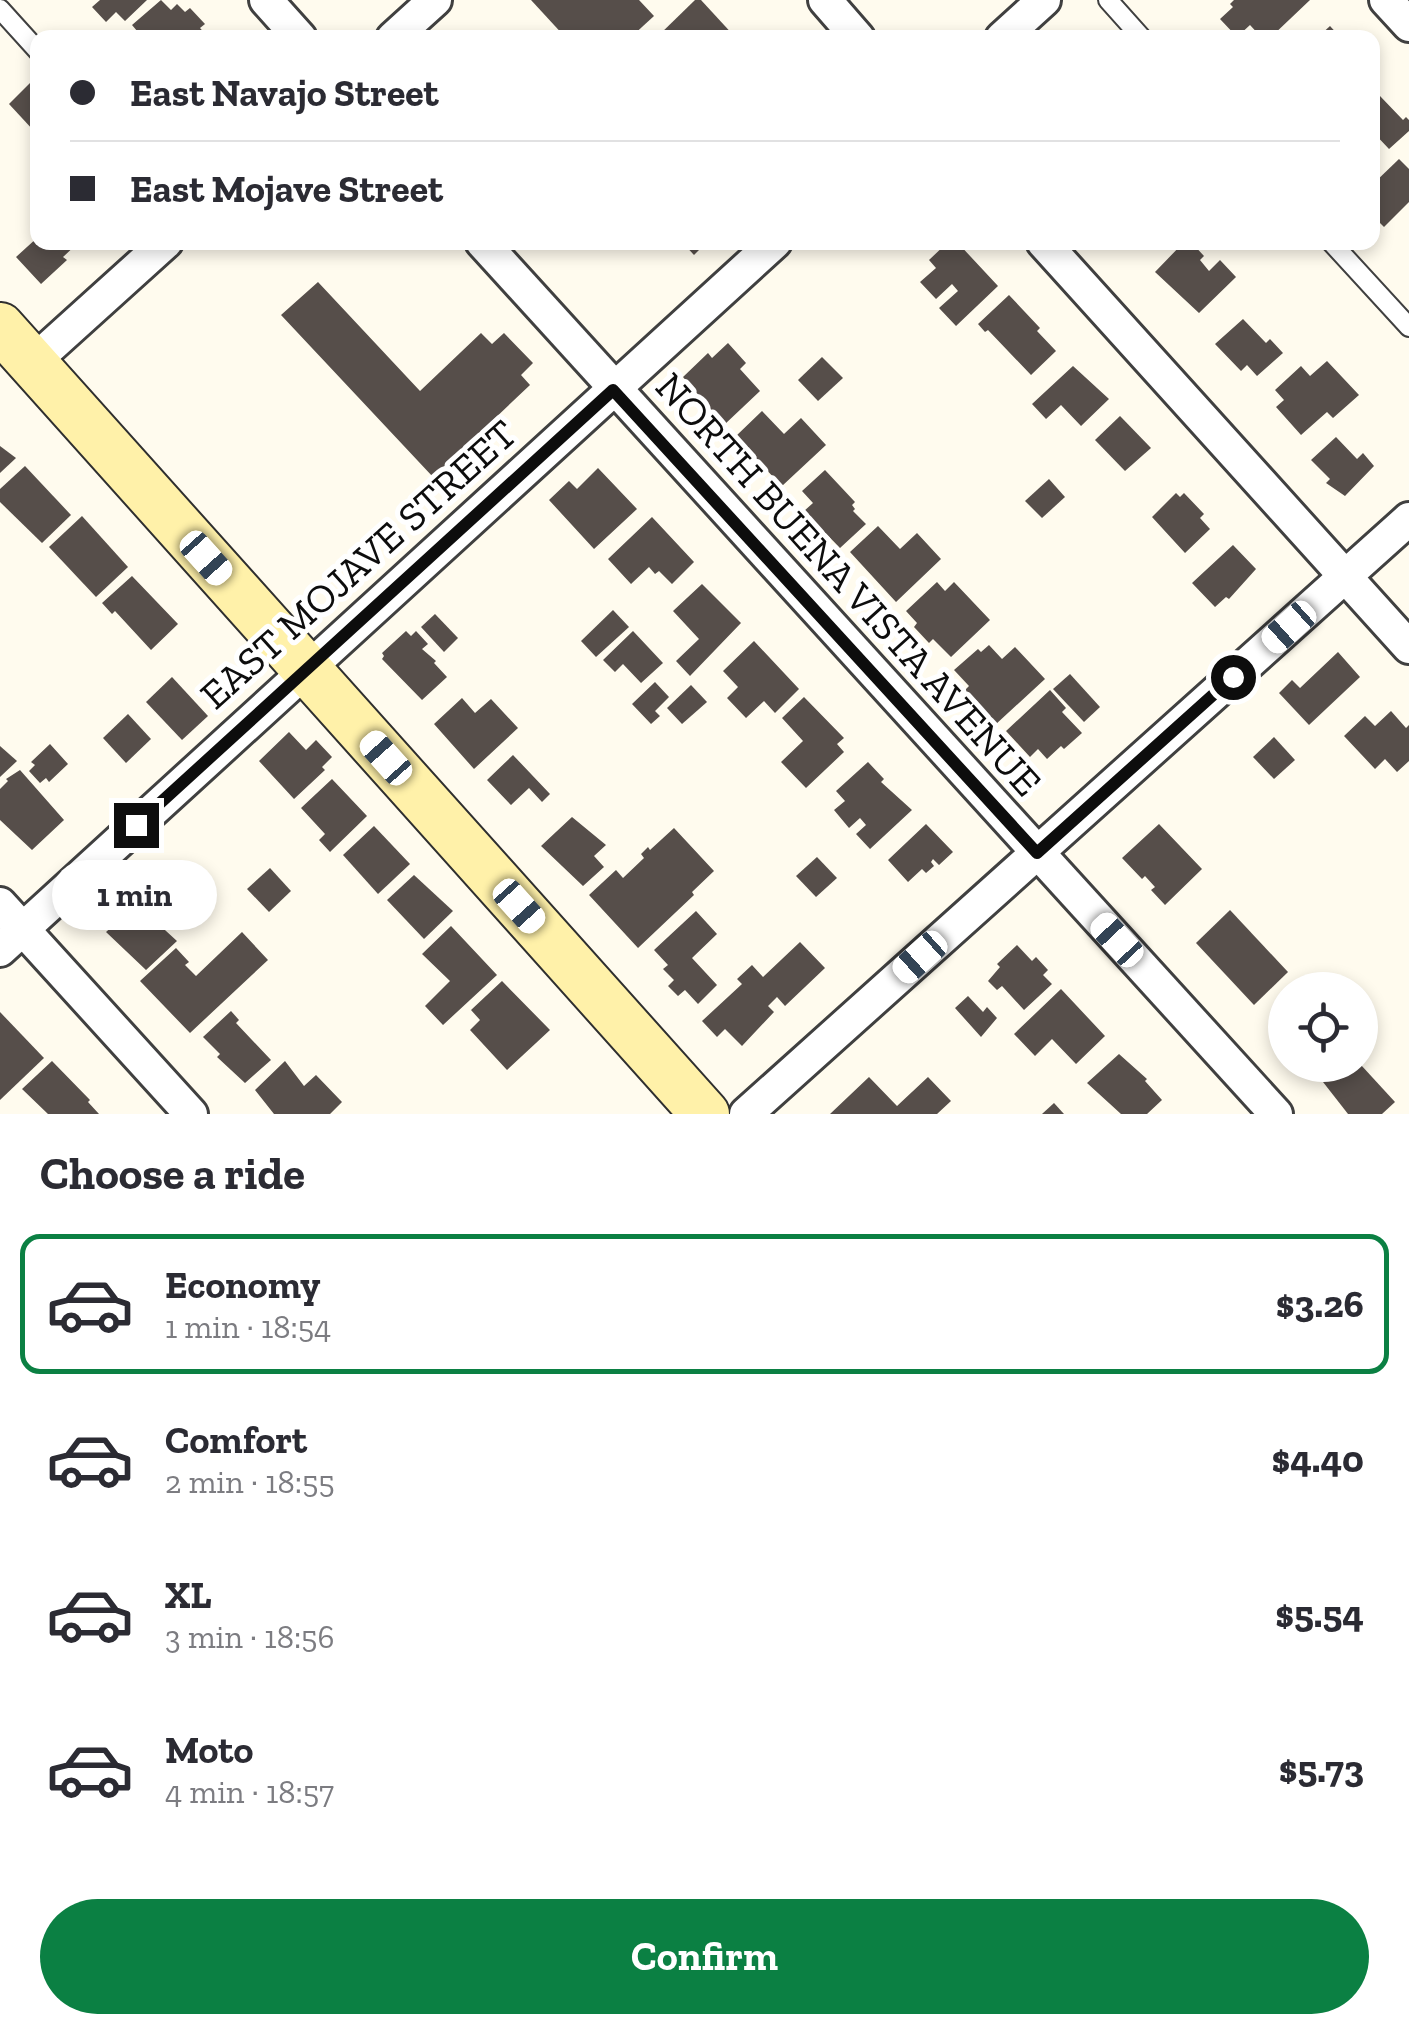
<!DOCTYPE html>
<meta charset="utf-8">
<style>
:root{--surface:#fff;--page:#f7f7f7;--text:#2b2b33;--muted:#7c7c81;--line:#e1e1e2;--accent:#0b8043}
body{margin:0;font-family:"Zilla Slab",serif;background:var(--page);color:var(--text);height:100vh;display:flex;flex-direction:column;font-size:38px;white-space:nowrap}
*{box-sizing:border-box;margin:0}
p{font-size:32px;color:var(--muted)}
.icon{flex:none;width:55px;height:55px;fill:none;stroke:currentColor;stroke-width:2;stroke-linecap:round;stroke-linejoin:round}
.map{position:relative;height:1114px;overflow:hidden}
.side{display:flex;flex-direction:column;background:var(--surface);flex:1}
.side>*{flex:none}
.hud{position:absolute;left:30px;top:30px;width:1350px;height:220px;border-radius:20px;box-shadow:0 5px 15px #0003;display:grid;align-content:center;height:220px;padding:0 40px;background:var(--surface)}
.buttons{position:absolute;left:1268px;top:972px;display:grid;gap:20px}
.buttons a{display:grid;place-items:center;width:110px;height:110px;border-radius:50%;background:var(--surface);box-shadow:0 5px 15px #0003;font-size:50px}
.end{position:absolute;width:45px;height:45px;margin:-22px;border:12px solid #0d0d0d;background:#fff;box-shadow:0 0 0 5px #fff}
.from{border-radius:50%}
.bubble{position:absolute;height:70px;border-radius:35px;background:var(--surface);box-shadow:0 5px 15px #0003;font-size:32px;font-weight:700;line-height:70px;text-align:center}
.car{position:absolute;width:30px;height:60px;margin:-30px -15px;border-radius:12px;box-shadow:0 0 8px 2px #0007;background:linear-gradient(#fff 24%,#345 0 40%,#fff 0 76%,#345 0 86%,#fff 0)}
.hud b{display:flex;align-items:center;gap:35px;height:95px;font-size:38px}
.hud b+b{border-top:2px solid var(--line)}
.hud i{width:25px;height:25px;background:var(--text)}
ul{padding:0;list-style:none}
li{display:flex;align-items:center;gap:30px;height:140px;margin:0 20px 15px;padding:0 20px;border:5px solid transparent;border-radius:20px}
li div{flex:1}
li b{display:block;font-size:38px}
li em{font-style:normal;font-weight:700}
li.active{border-color:var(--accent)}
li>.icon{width:90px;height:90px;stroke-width:1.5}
h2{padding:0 40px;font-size:45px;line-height:120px}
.button{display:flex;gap:20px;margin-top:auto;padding:20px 40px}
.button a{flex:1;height:115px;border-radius:60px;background:var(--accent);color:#fff;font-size:40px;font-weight:700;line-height:115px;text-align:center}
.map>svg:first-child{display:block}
</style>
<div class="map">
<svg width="1409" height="1114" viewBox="0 0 1409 1114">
<rect width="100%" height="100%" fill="#fffbee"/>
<g fill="#564e4a">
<path d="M 100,0 L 147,0 L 125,21 L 116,12 L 106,22 L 92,7 Z"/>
<path d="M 161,0 L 171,10 L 177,4 L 185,12 L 190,8 L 205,24 L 200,28 L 207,36 L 161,38 L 156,32 L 151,38 L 143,38 L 132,25 Z"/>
<path d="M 531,0 L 639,0 L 654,16 L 630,38 L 566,38 Z"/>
<path d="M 695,0 L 701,0 L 736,38 L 656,38 Z"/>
<path d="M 1234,0 L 1310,0 L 1270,38 L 1262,38 L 1250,25 L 1237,37 L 1220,19 L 1233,7 L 1230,4 Z"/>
<path d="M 1330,26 L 1341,38 L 1317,38 Z"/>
<path d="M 34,79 L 38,83 L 38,128 L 34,131 L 9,104 Z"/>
<path d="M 1380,96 L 1403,120 L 1406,117 L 1409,120 L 1409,131 L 1389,149 L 1372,131 L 1372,102 Z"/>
<path d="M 1399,159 L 1409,169 L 1409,202 L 1384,227 L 1372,215 L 1372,185 Z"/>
<path d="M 38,237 L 38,242 L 79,242 L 63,257 L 67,260 L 41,284 L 16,257 Z"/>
<path d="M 682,242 L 707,242 L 694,255 Z"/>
<path d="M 948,242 L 957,242 L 998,286 L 956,326 L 939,308 L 958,291 L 952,284 L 936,299 L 920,282 L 936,268 L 929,260 Z"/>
<path d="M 1184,242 L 1191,242 L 1204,256 L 1200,260 L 1209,271 L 1220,260 L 1236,277 L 1199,313 L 1155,272 Z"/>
<path d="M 318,282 L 420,391 L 481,333 L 492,344 L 504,333 L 533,363 L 521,375 L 530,385 L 433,477 L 281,315 Z"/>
<path d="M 1009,295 L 1040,328 L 1037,331 L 1056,351 L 1031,375 L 988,330 L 985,332 L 978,324 Z"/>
<path d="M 1243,319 L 1266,343 L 1270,339 L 1283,353 L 1257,376 L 1247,365 L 1241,371 L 1215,344 Z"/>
<path d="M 728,343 L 746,363 L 740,369 L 760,391 L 724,425 L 683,377 L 708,353 L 712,358 Z"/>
<path d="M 822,357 L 843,378 L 818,401 L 798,380 Z"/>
<path d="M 1327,361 L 1359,395 L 1333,418 L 1327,412 L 1301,435 L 1276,407 L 1284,400 L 1275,390 L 1301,366 L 1310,376 Z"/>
<path d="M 1073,366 L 1109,399 L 1081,426 L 1061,405 L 1046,419 L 1032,404 Z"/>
<path d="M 762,411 L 784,434 L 801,418 L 826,445 L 782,486 L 735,437 Z"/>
<path d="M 1120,416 L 1151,448 L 1125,471 L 1095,440 Z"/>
<path d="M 1336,437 L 1357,459 L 1363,453 L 1374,466 L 1345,496 L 1326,483 L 1330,479 L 1311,460 Z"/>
<path d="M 0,446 L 16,458 L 0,473 Z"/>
<path d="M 25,466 L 71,515 L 42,543 L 0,502 L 0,489 Z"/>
<path d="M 598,468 L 637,509 L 594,549 L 549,500 L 569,481 L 577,489 Z"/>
<path d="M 825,470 L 855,502 L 852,505 L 855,509 L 853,511 L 866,524 L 840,548 L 804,511 L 813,503 L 802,491 Z"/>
<path d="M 1049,479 L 1065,497 L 1042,518 L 1025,501 Z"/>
<path d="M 1176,493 L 1180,497 L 1184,493 L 1204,514 L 1200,518 L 1210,529 L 1185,553 L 1152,517 Z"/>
<path d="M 82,516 L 128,567 L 96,597 L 49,547 Z"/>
<path d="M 652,517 L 694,562 L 672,584 L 659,571 L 655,574 L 649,567 L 631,584 L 608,559 Z"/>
<path d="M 878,526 L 900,549 L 917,533 L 941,559 L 896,602 L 850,552 Z"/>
<path d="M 1233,545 L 1256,569 L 1229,599 L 1226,597 L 1215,607 L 1192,583 Z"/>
<path d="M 132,576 L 178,624 L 151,650 L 115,611 L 112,614 L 102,603 Z"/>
<path d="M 937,582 L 945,591 L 954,582 L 990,620 L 951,657 L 933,639 L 929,643 L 914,627 L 917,623 L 906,611 Z"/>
<path d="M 702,584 L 741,623 L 690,676 L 676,661 L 699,639 L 673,611 Z"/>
<path d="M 613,610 L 629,627 L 596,657 L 581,641 Z"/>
<path d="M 435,614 L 458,638 L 444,652 L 421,627 Z"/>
<path d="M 406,631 L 411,636 L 416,631 L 428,644 L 422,649 L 436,661 L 434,663 L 447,677 L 422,700 L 382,659 L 384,656 L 382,653 Z"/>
<path d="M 633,631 L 663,663 L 641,683 L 623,664 L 615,672 L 603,660 Z"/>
<path d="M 754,641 L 799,689 L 775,713 L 764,701 L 746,718 L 727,698 L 738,687 L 723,671 Z"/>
<path d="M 989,645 L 1002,659 L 1015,647 L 1045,679 L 995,725 L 963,692 L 969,686 L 954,670 L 978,649 L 981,652 Z"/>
<path d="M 1338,652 L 1360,677 L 1309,725 L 1279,693 L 1292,680 L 1300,688 Z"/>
<path d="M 1070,674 L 1100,707 L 1084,722 L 1053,689 Z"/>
<path d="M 172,677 L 208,716 L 182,740 L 146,702 Z"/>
<path d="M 655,682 L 669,697 L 655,711 L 660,716 L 651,724 L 632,704 Z"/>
<path d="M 691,685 L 707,702 L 682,724 L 667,708 Z"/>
<path d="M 1050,690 L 1066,708 L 1062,712 L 1082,733 L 1064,749 L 1061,746 L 1047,759 L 1038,749 L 1030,757 L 1006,731 Z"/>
<path d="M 804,697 L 844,738 L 837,744 L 844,752 L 806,788 L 781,762 L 803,741 L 782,718 Z"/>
<path d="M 462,698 L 475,713 L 491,699 L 518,728 L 474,769 L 434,724 Z"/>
<path d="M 1391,711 L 1406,728 L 1409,725 L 1409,761 L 1397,772 L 1385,759 L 1375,769 L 1344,736 L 1365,716 L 1375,726 Z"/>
<path d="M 128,714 L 151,739 L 126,763 L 103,738 Z"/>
<path d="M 289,732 L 306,750 L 316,740 L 332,757 L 322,767 L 325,770 L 294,799 L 259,761 Z"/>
<path d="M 1274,737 L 1295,760 L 1274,779 L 1253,757 Z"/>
<path d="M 50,744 L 68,764 L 49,782 L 46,778 L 40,783 L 29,771 L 35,765 L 31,762 Z"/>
<path d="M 0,746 L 17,761 L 0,777 Z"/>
<path d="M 513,755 L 550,794 L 542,802 L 529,788 L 511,805 L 487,780 Z"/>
<path d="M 868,762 L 884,779 L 881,782 L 912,810 L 870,849 L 856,834 L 866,825 L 860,818 L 849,828 L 834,810 L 845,801 L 836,791 Z"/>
<path d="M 20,770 L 64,820 L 32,850 L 0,820 L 0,789 L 8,781 L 6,779 Z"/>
<path d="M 332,779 L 367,816 L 330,852 L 319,840 L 325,834 L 301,808 Z"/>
<path d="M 572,817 L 606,845 L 594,856 L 604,867 L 583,886 L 541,846 Z"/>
<path d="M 926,824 L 953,852 L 939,865 L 933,859 L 931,862 L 934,866 L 926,873 L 922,869 L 908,882 L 888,860 Z"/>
<path d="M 1159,824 L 1202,869 L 1165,905 L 1151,890 L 1155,887 L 1145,876 L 1142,879 L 1122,858 Z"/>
<path d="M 374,826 L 410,864 L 378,894 L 343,855 Z"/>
<path d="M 674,828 L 714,871 L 692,892 L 694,895 L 638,948 L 589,895 L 616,870 L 623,878 L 644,858 L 641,854 L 648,847 L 650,850 Z"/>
<path d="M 817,857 L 837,878 L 816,897 L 796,876 Z"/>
<path d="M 270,868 L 291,891 L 269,912 L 247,889 Z"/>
<path d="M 148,875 L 172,900 L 154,920 L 177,941 L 146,970 L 106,932 L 135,906 L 123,894 Z"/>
<path d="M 414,875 L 453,911 L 424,939 L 387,900 Z"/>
<path d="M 1230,910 L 1288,972 L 1254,1005 L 1196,943 Z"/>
<path d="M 696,911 L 717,934 L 692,958 L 717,985 L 698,1004 L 685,990 L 678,996 L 668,986 L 674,980 L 663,969 L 668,965 L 654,950 Z"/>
<path d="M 451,926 L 497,975 L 443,1025 L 425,1006 L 450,981 L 422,954 Z"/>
<path d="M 242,932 L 268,960 L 190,1033 L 140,981 L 176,948 L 189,962 L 185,965 L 196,976 Z"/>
<path d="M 800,942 L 825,968 L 785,1006 L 777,997 L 768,1006 L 774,1012 L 742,1046 L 725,1029 L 717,1037 L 702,1021 L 742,984 L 737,979 L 752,965 L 763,977 Z"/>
<path d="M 1017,945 L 1032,961 L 1036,957 L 1048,970 L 1043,975 L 1052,984 L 1024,1010 L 1002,986 L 997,990 L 988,981 L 1000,967 L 997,964 Z"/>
<path d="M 502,981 L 550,1030 L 507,1070 L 470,1030 L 480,1020 L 471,1010 Z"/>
<path d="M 1061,989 L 1105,1036 L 1076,1064 L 1052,1039 L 1035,1056 L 1014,1034 Z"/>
<path d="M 968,996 L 983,1012 L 987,1007 L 997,1018 L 981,1037 L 955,1008 Z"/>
<path d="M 231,1011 L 239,1020 L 236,1023 L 271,1060 L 245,1083 L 217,1057 L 220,1054 L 203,1037 Z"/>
<path d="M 0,1012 L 44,1058 L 0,1100 Z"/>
<path d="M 1285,1013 L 1285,1045 L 1269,1028 Z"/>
<path d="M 1119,1054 L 1147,1079 L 1145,1081 L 1162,1100 L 1147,1114 L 1121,1114 L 1087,1083 Z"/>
<path d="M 52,1061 L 90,1100 L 88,1102 L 99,1114 L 48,1114 L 22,1089 Z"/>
<path d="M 285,1061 L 304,1086 L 316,1075 L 342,1102 L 330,1114 L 274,1114 L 255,1090 Z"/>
<path d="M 1304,1065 L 1325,1065 L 1314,1075 Z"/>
<path d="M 1341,1065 L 1361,1065 L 1395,1102 L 1382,1114 L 1348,1114 L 1323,1082 Z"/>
<path d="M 869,1077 L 897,1106 L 928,1077 L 951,1101 L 937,1114 L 830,1114 Z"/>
<path d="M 1054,1103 L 1064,1114 L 1042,1114 Z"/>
</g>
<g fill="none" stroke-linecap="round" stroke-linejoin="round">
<defs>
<g id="lane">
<path d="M 1108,0 L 1142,38"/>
<path d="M 0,9 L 38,51"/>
<path d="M 1331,242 L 1409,327"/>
</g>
<g id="street">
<path d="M 266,0 L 300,38"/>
<path d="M 825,0 L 858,38"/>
<path d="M 1386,0 L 1409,25"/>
<path d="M 393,38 L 435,0"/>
<path d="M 1002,38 L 1044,0"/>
<path d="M 482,242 L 1276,1114"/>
<path d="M 1043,242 L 1409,647"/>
<path d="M 32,363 L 166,242"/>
<path d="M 0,904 L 191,1114"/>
<path d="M 0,950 L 775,242"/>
<path d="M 746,1114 L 1409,519"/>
</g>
<path id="secondary" d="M 0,327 L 705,1114"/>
</defs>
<use href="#lane" stroke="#404040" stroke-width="22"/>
<use href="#street" stroke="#404040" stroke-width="38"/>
<use href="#secondary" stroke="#2f2f2f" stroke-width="52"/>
<use href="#lane" stroke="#fff" stroke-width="18"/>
<use href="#street" stroke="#fff" stroke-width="32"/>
<use href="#secondary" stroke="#fff1a9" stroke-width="48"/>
</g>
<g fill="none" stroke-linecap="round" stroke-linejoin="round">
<path stroke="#0d0d0d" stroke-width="12" d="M 136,825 L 613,390 L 1037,853 L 1233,677"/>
</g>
<g text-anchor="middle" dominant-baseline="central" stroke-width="10" stroke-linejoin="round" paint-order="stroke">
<g font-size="40" fill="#0d0d0d" stroke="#fff">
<text transform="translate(358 564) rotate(-42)">EAST MOJAVE STREET</text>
<text transform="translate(849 584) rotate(48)">NORTH BUENA VISTA AVENUE</text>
</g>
</g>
</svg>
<div class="buttons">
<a><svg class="icon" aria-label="locate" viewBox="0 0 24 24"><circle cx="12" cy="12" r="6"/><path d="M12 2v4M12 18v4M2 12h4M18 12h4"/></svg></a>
</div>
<i class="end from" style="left:1233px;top:677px"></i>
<i class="end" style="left:136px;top:825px"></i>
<div class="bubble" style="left:52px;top:860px;width:165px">1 min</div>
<i class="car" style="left:206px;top:558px;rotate:138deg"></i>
<i class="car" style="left:1289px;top:627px;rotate:228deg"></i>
<i class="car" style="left:386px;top:758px;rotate:318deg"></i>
<i class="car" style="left:519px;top:906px;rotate:138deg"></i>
<i class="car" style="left:1117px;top:940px;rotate:317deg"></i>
<i class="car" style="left:920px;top:957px;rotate:228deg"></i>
<div class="hud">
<b><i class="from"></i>East Navajo Street</b>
<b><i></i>East Mojave Street</b>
</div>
</div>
<section class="side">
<h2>Choose a ride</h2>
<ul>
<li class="active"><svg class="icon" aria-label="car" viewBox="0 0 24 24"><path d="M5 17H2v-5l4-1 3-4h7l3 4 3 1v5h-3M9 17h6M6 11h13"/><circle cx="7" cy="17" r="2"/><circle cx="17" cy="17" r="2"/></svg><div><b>Economy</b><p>1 min · 18:54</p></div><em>$3.26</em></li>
<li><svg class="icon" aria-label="car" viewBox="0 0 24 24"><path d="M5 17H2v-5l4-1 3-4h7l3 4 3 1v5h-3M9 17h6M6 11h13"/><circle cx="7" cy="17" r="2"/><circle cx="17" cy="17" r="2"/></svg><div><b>Comfort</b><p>2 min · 18:55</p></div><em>$4.40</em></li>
<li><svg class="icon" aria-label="car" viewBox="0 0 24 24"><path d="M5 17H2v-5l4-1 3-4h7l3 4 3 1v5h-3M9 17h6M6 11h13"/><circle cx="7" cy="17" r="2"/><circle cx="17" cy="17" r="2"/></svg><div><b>XL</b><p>3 min · 18:56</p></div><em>$5.54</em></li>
<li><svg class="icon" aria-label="car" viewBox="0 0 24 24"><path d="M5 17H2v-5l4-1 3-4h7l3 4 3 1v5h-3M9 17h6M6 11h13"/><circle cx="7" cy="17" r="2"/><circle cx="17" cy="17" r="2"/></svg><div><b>Moto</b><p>4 min · 18:57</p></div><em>$5.73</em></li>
</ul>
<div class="button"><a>Confirm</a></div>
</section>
